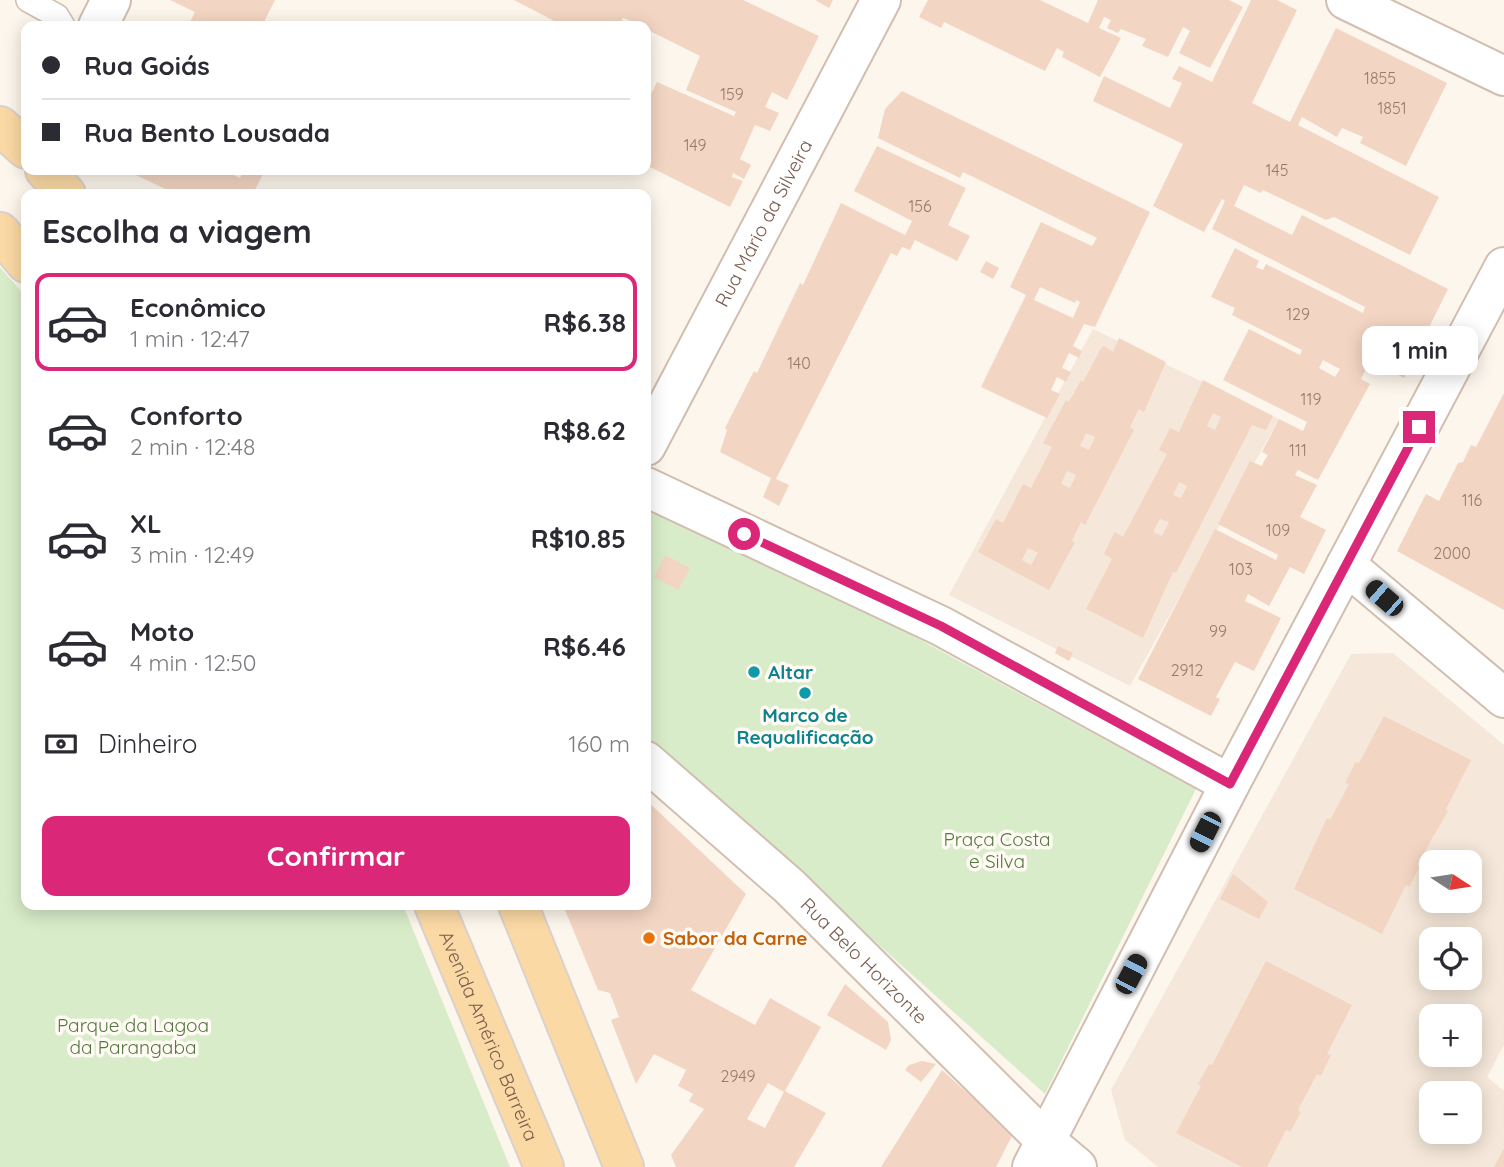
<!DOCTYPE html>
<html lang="pt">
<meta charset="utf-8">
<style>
:root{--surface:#fff;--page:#f2f2f3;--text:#2b2b33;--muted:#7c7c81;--line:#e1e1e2;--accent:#db2777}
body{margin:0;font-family:Quicksand,sans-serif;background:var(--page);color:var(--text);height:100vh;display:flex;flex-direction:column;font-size:26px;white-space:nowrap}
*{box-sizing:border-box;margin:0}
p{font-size:23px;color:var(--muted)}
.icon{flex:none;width:38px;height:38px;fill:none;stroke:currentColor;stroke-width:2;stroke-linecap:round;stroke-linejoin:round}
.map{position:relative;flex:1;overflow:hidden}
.drawer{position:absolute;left:21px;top:189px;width:630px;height:721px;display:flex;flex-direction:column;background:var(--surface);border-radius:14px;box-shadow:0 4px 18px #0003}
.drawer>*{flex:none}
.guide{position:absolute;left:21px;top:21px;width:630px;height:154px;border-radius:14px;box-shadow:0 4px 18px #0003;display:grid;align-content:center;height:154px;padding:0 21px;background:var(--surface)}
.needle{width:46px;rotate:102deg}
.tools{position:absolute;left:1419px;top:850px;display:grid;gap:14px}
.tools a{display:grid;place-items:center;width:63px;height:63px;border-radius:14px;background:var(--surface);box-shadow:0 4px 18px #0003;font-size:35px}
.end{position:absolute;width:32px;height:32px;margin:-16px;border:9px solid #db2777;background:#fff;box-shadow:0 0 0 4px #fff}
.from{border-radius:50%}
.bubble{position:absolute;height:49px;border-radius:14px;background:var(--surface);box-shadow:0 4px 18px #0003;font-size:23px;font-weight:700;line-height:49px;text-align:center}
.car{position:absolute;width:21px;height:42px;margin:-21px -10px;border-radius:9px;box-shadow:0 0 5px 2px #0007;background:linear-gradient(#222 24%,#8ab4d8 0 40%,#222 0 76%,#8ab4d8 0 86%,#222 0)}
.guide b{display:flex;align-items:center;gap:24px;height:66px;font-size:26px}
.guide b+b{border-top:2px solid var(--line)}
.guide i{width:18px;height:18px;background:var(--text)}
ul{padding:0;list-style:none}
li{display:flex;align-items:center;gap:21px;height:98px;margin:0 14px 10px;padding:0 7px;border:4px solid transparent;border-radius:14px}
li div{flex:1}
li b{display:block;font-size:26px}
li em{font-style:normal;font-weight:700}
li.on{border-color:var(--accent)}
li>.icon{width:63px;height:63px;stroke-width:1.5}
h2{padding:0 21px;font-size:32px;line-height:84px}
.pay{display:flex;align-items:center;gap:18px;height:77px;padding:0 21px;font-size:26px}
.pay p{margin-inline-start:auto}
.cta{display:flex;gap:14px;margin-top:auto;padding:14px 21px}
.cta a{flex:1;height:80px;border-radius:14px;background:var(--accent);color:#fff;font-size:28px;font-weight:700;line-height:80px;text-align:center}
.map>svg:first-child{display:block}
</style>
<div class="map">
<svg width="1504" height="1167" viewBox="0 0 1504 1167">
<rect width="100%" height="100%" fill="#fdf6ec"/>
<g fill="#f5e8da" fill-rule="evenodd">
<path d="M 1093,329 L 1279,419 L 1130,686 L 949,595 Z"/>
<path d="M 1393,653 L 1504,745 L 1504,1045 L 1487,1077 L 1504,1091 L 1504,1167 L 1158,1167 L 1125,1140 L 1111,1090 L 1351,654 ZM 1432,863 L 1470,863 L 1470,901 L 1432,901 ZM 1432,940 L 1470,940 L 1470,978 L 1432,978 ZM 1432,1017 L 1470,1017 L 1470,1055 L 1432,1055 ZM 1432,1094 L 1470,1094 L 1470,1132 L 1432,1132 Z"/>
</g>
<g fill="#d8ecc9">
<path d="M 0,267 L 26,297 L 26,905 L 403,905 L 510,1167 L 0,1167 Z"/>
<path d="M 656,497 L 1196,789 L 1045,1094 L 646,736 L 646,515 Z"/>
</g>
<g fill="#f3d5c3" fill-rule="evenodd">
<path d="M 170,0 L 275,0 L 262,26 L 188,26 L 195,12 Z"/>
<path d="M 514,0 L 743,0 L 819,36 L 787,100 L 772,92 L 765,107 L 779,113 L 770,131 L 755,125 L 740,159 L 751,165 L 744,179 L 733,173 L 732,177 L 743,181 L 730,207 L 646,165 L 646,104 L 657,82 L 734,116 L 736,112 L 686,90 L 700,56 L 646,29 L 646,26 L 623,18 L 619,26 L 564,26 Z"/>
<path d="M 815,0 L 833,0 L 829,8 Z"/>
<path d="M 928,0 L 1040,0 L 1088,23 L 1098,0 L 1229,0 L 1243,7 L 1210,68 L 1179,53 L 1190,31 L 1183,27 L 1168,57 L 1142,46 L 1146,39 L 1121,29 L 1118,33 L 1107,28 L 1111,20 L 1104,17 L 1099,28 L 1121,38 L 1100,77 L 1062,57 L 1064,52 L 1057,48 L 1045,71 L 944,22 L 941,28 L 919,17 Z"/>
<path d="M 1251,0 L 1277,0 L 1297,10 L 1252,103 L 1290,122 L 1336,28 L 1447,83 L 1406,166 L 1360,143 L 1363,137 L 1342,128 L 1337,137 L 1302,117 L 1298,125 L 1439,197 L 1410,255 L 1334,217 L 1326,220 L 1263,190 L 1261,193 L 1244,185 L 1234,206 L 1292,235 L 1302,215 L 1448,289 L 1404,378 L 1370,361 L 1361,379 L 1370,384 L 1318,480 L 1298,470 L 1295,475 L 1317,485 L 1300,517 L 1326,530 L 1304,574 L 1290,567 L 1269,606 L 1248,594 L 1245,601 L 1281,618 L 1254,671 L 1235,662 L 1216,697 L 1220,699 L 1211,716 L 1138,679 L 1215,529 L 1276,560 L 1278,555 L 1218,524 L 1250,461 L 1262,466 L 1264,461 L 1268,455 L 1262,452 L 1279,419 L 1303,431 L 1307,422 L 1223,380 L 1249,329 L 1300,355 L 1302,350 L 1232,315 L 1235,308 L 1211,297 L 1235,248 L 1259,261 L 1256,267 L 1263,270 L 1266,264 L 1363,313 L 1365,307 L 1212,229 L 1225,201 L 1222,199 L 1204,232 L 1153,206 L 1183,144 L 1093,101 L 1104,76 L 1170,108 L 1182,83 L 1172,79 L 1179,66 L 1212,82 ZM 1323,360 L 1340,369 L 1335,377 L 1319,368 Z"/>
<path d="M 902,91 L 1150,212 L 1095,327 L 1084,324 L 1073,346 L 1082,351 L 1079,358 L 1069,353 L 1062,368 L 1071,372 L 1066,382 L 1057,377 L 1051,390 L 1060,394 L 1047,418 L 981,387 L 1026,295 L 1010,287 L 1041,222 L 1092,246 L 1097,238 L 963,172 L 960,178 L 878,138 L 885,109 ZM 1040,287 L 1075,303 L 1076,300 L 1080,302 L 1073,318 L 1034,300 Z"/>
<path d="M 877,146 L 966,188 L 948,225 L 970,236 L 957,261 L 915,240 L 910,250 L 902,247 L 897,256 L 891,253 L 776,479 L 789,485 L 779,506 L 763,497 L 771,478 L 720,452 L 727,430 L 725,428 L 754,371 L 757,373 L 800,283 L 803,285 L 841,203 L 905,235 L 912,221 L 854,191 Z"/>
<path d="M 125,170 L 223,170 L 240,178 L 244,170 L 265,170 L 253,194 L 176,194 Z"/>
<path d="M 986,261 L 999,268 L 993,279 L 980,272 Z"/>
<path d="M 1119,338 L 1166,362 L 1144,412 L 1139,409 L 1130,427 L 1134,430 L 1085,525 L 1081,522 L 1072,541 L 1075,542 L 1049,590 L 978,552 L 996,519 L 1003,523 L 1023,484 L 1031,488 L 1052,447 L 1043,443 L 1066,400 L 1069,402 L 1081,380 L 1083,382 L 1100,350 L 1104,346 L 1113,352 ZM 1086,433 L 1095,437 L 1089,450 L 1080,446 ZM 1067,471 L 1076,475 L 1070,488 L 1061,484 ZM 1028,548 L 1038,553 L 1031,565 L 1022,560 Z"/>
<path d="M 1203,380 L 1273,416 L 1266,430 L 1252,425 L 1176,573 L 1173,572 L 1143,638 L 1086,609 L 1112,559 L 1104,554 L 1111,539 L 1115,532 L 1123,537 L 1167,454 L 1159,450 L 1170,428 L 1179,432 ZM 1213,413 L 1221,417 L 1215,430 L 1207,426 ZM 1179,482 L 1187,486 L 1181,498 L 1173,495 ZM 1160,519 L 1169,522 L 1162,536 L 1153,532 Z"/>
<path d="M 1504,393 L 1504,610 L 1397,551 L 1426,494 L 1439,501 L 1458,463 L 1463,462 L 1471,445 L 1476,447 Z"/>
<path d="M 665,555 L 690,568 L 678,590 L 654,577 Z"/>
<path d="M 1058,646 L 1073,653 L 1069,661 L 1055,653 Z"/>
<path d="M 1384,716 L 1471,760 L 1446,809 L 1448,811 L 1417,865 L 1420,866 L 1409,887 L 1406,885 L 1382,934 L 1294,889 L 1327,818 L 1330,820 L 1345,792 L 1349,784 L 1345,783 L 1356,762 L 1359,763 Z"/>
<path d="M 646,800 L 746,894 L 691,990 L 755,1025 L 770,998 L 821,1027 L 785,1091 L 826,1113 L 794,1167 L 676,1167 L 671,1155 L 704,1109 L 689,1101 L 693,1094 L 678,1086 L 686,1070 L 654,1054 L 636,1084 L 611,1020 L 619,1017 L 610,993 L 598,990 L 563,905 L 646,905 ZM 768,1083 L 784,1092 L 765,1128 L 747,1119 Z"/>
<path d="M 1233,874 L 1268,902 L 1259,919 L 1220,899 Z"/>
<path d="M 1266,961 L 1352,1005 L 1327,1054 L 1331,1055 L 1321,1076 L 1317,1074 L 1298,1110 L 1301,1112 L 1290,1132 L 1286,1130 L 1267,1167 L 1242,1167 L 1176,1133 L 1201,1086 L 1198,1084 L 1209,1064 L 1212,1065 Z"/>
<path d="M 845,984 L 888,1022 L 891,1040 L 886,1050 L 827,1015 Z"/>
<path d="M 922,1061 L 936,1064 L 921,1082 L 905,1070 L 909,1065 Z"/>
<path d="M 942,1070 L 1013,1134 L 996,1167 L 881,1167 Z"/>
<path d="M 1504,1148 L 1504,1167 L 1494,1167 Z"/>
</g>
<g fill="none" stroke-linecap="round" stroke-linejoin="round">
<defs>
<path id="service" d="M 28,0 L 57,16 L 63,26"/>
<g id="minor">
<path d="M 1346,0 L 1504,76"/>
<path d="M 98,26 L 111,0"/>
<path id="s1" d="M 646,446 L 881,0"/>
<path d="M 646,487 L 941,626 L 1230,784"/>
<path d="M 1346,565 L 1504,698"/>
<path id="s2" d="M 646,761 L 789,886 L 1046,1141 L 1077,1167"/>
<path d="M 1032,1167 L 1230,784 L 1504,267"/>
</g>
<g id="primary">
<path d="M 0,126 L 26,149"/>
<path d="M 45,170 L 66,194"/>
<path d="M 0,232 L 26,263"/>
<path id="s3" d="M 434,905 L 544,1167"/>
<path d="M 518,905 L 624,1167"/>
</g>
</defs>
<use href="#service" stroke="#d1beb0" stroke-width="26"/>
<use href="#minor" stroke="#d1beb0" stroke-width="42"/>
<use href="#primary" stroke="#dad1cd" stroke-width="42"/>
<use href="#service" stroke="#fff" stroke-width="23"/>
<use href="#minor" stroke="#fff" stroke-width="38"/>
<use href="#primary" stroke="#fbd9a5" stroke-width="38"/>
</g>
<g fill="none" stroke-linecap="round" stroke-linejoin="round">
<path stroke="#db2777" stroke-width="9" d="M 744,534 L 941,626 L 1230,784 L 1419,427"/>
</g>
<g fill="#0f9aa8" stroke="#fffaf3" stroke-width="2.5">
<circle cx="754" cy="672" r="7"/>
<circle cx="805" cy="693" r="7"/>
</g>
<circle fill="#e8710a" stroke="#fffaf3" stroke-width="2.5" cx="649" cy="938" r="7"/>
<g text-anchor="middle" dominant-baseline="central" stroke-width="7" stroke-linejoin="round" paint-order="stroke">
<g font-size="16" fill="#987a6a">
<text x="1380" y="78">1855</text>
<text x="732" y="94">159</text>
<text x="1392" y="108">1851</text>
<text x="695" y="145">149</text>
<text x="1277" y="170">145</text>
<text x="920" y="206">156</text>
<text x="1298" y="314">129</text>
<text x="799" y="363">140</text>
<text x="1311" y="399">119</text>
<text x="1298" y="450">111</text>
<text x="1472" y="500">116</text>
<text x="1278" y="530">109</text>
<text x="1452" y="553">2000</text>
<text x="1241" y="569">103</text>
<text x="1218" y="631">99</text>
<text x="1187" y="670">2912</text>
<text x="738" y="1076">2949</text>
</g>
<g font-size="19" fill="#7a5c4d" stroke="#fffaf3">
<text stroke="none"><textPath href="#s1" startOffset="252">Rua Mário da Silveira</textPath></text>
<text stroke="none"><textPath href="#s2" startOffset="296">Rua Belo Horizonte</textPath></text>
<text stroke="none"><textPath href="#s3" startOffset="142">Avenida Américo Barreira</textPath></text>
</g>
<g font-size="19" font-weight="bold" fill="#0d838f" stroke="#fffaf3" text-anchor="start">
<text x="768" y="672">Altar</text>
<text x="805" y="715" text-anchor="middle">Marco de<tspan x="805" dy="22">Requalificação</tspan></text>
</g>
<g font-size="19" fill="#537a41" stroke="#fffaf3">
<text x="997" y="839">Praça Costa<tspan x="997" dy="22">e Silva</tspan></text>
<text x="133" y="1025">Parque da Lagoa<tspan x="133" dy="22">da Parangaba</tspan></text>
</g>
<g font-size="19" font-weight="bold" fill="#c56008" stroke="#fffaf3" text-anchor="start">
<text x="663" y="938">Sabor da Carne</text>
</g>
</g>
</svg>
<div class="tools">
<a><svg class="needle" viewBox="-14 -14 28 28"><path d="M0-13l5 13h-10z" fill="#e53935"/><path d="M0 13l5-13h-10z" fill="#7c7c81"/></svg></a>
<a><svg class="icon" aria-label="locate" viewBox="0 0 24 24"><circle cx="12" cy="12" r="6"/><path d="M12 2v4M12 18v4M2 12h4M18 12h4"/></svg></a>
<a>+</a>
<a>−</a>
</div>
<i class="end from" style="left:744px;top:534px"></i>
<i class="end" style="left:1419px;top:427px"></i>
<div class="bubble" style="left:1362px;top:326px;width:116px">1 min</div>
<i class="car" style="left:1384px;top:598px;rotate:311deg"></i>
<i class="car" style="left:1205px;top:832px;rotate:207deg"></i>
<i class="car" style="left:1131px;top:974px;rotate:28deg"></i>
<div class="guide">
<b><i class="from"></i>Rua Goiás</b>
<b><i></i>Rua Bento Lousada</b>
</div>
<section class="drawer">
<h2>Escolha a viagem</h2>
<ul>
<li class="on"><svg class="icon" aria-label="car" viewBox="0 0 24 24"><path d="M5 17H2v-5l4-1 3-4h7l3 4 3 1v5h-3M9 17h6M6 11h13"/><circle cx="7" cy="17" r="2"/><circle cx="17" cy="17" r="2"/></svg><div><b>Econômico</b><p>1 min · 12:47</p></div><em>R$6.38</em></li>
<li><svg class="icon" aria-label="car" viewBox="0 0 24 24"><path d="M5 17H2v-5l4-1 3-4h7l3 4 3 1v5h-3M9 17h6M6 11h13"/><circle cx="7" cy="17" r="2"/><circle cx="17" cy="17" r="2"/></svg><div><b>Conforto</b><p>2 min · 12:48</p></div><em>R$8.62</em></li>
<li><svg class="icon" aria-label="car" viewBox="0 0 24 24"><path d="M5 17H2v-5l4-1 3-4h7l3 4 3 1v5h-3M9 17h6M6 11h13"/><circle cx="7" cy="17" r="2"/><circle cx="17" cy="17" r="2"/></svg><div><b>XL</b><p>3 min · 12:49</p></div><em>R$10.85</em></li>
<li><svg class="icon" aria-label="car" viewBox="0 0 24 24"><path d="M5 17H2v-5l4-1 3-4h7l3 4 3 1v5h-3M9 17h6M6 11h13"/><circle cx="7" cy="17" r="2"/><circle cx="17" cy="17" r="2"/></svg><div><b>Moto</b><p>4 min · 12:50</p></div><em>R$6.46</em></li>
</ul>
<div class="pay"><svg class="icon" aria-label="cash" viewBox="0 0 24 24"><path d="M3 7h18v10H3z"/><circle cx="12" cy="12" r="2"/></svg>Dinheiro<p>160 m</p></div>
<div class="cta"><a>Confirmar</a></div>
</section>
</div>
